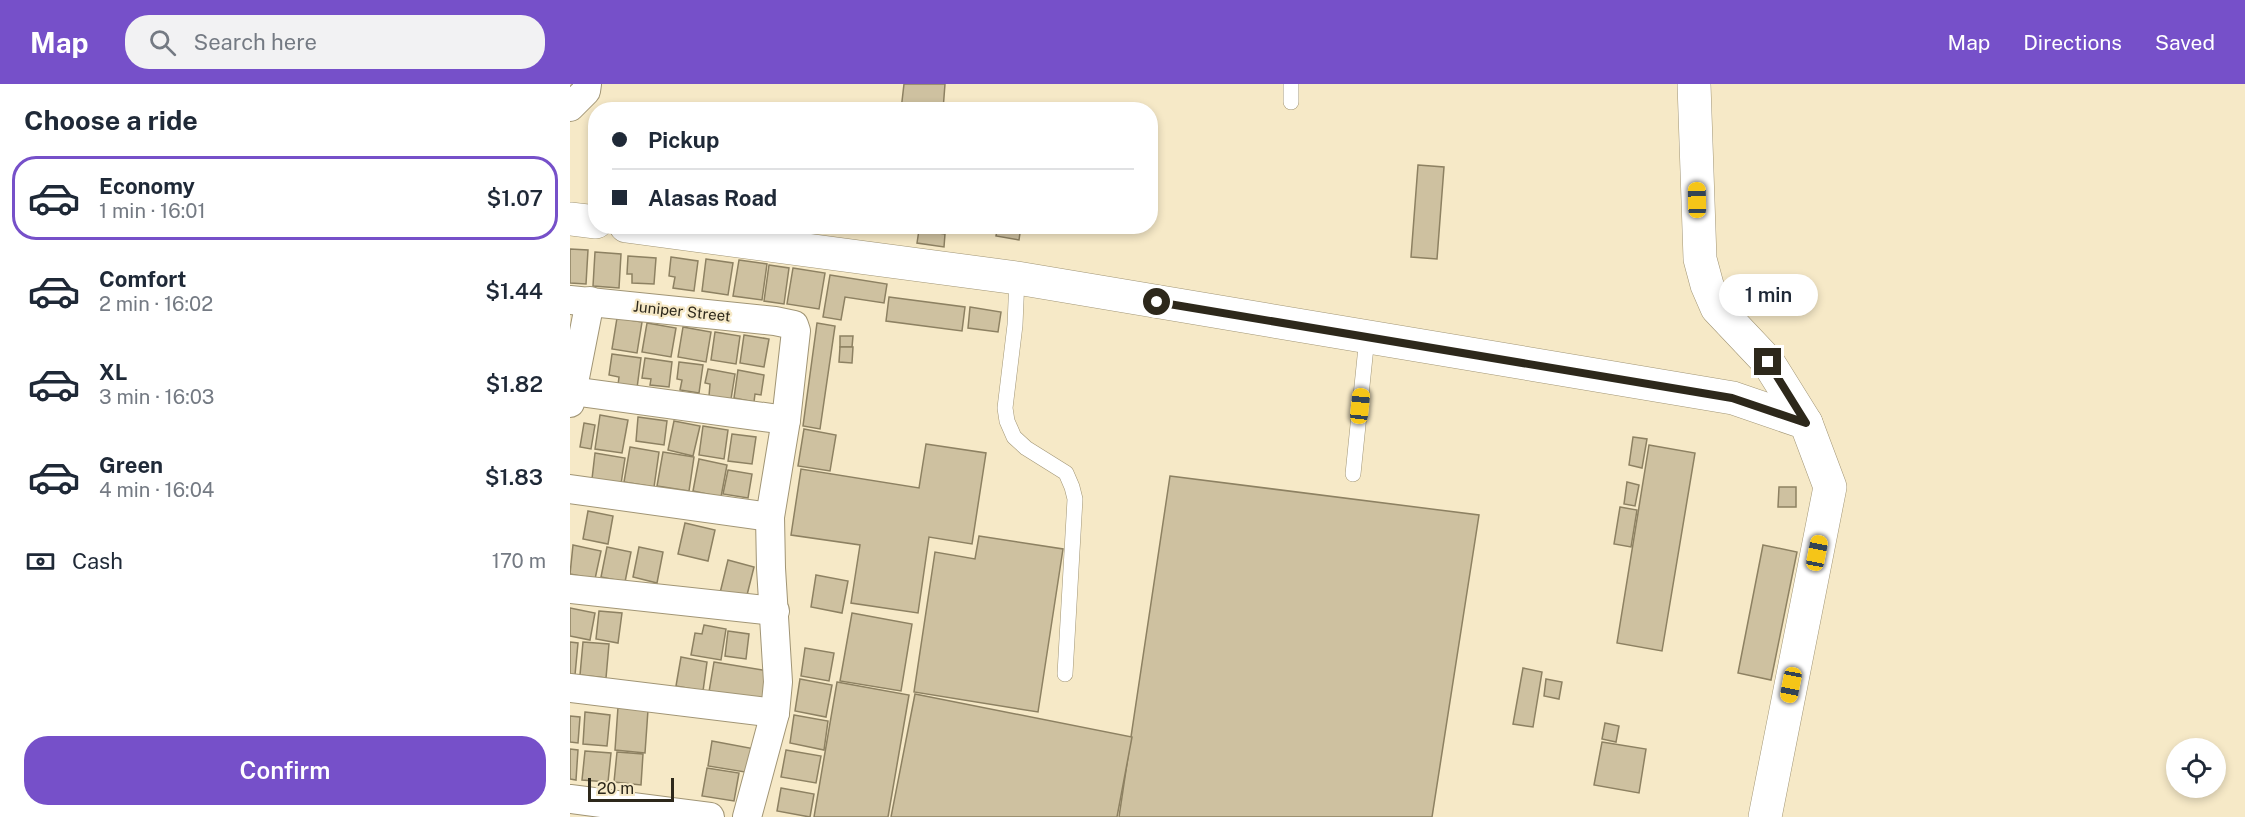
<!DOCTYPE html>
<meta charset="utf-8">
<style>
:root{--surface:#fff;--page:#f2f2f3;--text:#1f2937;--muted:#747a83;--line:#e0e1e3;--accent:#7650c9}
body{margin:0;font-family:"Public Sans",sans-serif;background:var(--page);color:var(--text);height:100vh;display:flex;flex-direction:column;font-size:22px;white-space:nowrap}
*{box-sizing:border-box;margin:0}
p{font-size:20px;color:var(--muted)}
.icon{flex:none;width:33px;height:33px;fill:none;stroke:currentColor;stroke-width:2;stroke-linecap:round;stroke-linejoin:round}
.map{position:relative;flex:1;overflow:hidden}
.panel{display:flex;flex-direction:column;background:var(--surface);width:570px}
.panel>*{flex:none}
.guide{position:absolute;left:18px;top:18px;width:570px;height:132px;border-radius:24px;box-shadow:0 3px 9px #0003;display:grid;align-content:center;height:132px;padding:0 24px;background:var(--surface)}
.tools{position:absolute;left:1596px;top:654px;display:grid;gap:12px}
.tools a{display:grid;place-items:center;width:60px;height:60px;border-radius:50%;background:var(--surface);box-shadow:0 3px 9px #0003;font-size:30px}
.scale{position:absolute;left:18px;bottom:15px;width:86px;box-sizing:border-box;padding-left:6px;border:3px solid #2d281b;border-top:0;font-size:16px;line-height:21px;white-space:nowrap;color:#2d281b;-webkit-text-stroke:4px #f6e9c7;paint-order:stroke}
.end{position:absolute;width:27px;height:27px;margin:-14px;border:8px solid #2d281b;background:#fff;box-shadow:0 0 0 3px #fff}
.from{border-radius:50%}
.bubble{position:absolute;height:42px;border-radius:21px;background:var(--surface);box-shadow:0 3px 9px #0003;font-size:20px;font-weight:600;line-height:42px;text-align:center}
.car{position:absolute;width:18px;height:36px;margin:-18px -9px;border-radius:8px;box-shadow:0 0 4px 2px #0007;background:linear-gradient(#f5c518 24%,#345 0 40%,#f5c518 0 76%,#345 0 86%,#f5c518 0)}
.guide b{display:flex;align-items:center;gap:21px;height:57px;font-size:22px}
.guide b+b{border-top:2px solid var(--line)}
.guide i{width:15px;height:15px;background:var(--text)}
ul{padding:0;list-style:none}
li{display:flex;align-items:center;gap:18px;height:84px;margin:0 12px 9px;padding:0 12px;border:3px solid transparent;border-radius:24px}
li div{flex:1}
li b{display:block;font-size:22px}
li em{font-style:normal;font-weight:600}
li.selected{border-color:var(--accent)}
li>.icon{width:54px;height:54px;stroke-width:1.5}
h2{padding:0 24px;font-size:27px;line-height:72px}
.pay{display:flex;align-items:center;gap:15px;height:66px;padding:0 24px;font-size:22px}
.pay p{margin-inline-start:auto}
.button{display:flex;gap:12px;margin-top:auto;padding:12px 24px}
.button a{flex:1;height:69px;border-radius:24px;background:var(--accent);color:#fff;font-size:24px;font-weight:600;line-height:69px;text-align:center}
header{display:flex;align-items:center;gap:36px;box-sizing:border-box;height:84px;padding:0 30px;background:var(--accent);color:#fff}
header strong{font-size:28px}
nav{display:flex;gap:33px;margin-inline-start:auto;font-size:21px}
.search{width:420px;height:54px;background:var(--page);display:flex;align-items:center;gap:15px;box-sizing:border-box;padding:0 21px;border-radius:24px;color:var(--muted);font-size:22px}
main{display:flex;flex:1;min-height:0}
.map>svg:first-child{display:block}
</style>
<header>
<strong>Map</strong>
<div class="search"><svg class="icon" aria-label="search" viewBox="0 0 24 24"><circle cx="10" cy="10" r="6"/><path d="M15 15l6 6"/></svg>Search here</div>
<nav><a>Map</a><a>Directions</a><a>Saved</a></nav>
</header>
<main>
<section class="panel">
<h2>Choose a ride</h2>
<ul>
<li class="selected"><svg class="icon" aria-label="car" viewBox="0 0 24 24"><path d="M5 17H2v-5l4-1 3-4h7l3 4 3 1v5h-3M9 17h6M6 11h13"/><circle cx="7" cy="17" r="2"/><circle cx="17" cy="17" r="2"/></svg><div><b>Economy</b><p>1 min · 16:01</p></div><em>$1.07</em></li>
<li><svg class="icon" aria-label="car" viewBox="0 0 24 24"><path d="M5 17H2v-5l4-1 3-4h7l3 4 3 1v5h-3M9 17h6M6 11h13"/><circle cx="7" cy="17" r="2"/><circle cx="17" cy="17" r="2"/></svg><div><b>Comfort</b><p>2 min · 16:02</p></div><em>$1.44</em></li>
<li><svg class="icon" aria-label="car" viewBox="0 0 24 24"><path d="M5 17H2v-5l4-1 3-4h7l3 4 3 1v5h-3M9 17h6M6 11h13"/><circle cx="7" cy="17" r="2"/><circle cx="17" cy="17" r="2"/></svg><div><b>XL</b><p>3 min · 16:03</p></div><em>$1.82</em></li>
<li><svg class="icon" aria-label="car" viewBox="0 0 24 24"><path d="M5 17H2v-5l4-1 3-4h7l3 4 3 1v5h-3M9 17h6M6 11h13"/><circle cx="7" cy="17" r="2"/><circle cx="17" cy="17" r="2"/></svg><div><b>Green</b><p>4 min · 16:04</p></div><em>$1.83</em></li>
</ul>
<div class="pay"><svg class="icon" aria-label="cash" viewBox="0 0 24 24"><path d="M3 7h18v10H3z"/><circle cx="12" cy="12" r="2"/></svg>Cash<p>170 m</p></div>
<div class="button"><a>Confirm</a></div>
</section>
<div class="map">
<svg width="1675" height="733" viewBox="0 0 1675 733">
<rect width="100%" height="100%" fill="#f6e9c7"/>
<g fill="#cec1a0" stroke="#8d8162" stroke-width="1.5">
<path d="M 334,0 L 375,0 L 373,26 L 331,26 Z"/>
<path d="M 848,81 L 874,83 L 867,175 L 841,173 Z"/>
<path d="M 428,142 L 451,142 L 449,156 L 426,152 Z"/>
<path d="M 349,146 L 375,150 L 374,163 L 347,159 Z"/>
<path d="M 0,165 L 18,166 L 16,200 L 0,199 Z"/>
<path d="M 25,168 L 51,170 L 49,204 L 23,202 Z"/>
<path d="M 58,172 L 86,174 L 84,200 L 62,199 L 62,190 L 57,190 Z"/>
<path d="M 101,173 L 128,177 L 124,207 L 103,204 L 105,193 L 99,192 Z"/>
<path d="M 136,175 L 163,179 L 158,211 L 132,207 Z"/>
<path d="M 169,176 L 197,180 L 192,216 L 163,212 Z"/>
<path d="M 199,181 L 219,184 L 214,220 L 194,217 Z"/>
<path d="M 223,184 L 255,189 L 249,225 L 217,220 Z"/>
<path d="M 260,191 L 317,200 L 314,219 L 275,213 L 271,236 L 253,233 Z"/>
<path d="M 319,213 L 395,223 L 392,247 L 316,237 Z"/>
<path d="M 400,223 L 431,228 L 428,248 L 398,244 Z"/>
<path d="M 47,234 L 72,238 L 67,269 L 42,265 Z"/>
<path d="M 77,239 L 106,244 L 101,273 L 72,268 Z"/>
<path d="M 247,239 L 265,242 L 250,345 L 233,342 Z"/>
<path d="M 113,243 L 141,248 L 136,278 L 108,273 Z"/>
<path d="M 145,248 L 170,252 L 166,280 L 141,276 Z"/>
<path d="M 174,251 L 199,255 L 194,283 L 170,279 Z"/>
<path d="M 270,252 L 283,252 L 282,263 L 270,263 Z"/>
<path d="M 270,263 L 283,263 L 282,279 L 269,278 Z"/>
<path d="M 42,270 L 71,274 L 67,304 L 48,301 L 49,293 L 39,291 Z"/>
<path d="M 75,274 L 102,278 L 99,303 L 80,301 L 81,295 L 72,294 Z"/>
<path d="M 109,278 L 133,281 L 129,309 L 110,306 L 112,296 L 107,295 Z"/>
<path d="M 138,285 L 165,290 L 161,315 L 139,312 L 140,300 L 135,299 Z"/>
<path d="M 168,286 L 194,291 L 191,311 L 185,310 L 184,318 L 164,314 Z"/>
<path d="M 30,331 L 58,336 L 52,369 L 25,365 Z"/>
<path d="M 68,333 L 97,337 L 94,361 L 66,357 Z"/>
<path d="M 104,337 L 130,342 L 123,372 L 98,366 Z"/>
<path d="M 14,339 L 25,341 L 21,365 L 10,363 Z"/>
<path d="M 133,342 L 158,346 L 154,375 L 129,371 Z"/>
<path d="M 234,345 L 266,351 L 260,387 L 228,382 Z"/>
<path d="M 162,350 L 186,353 L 182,380 L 158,377 Z"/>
<path d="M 1063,353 L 1077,355 L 1072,384 L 1059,381 Z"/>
<path d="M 356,360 L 416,369 L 402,460 L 359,453 L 348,529 L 281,519 L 290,461 L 221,451 L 231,385 L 349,404 Z"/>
<path d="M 1079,361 L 1125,369 L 1092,567 L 1047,559 Z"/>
<path d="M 60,363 L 89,368 L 84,403 L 54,398 Z"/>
<path d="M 93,368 L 124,373 L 119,407 L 87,402 Z"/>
<path d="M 25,369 L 55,374 L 51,400 L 22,395 Z"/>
<path d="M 129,375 L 157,381 L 151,413 L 123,407 Z"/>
<path d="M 158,386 L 182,390 L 178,414 L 153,410 Z"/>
<path d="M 600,392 L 909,431 L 862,733 L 549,733 Z"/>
<path d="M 1057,398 L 1069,401 L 1065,422 L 1054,420 Z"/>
<path d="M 1209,403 L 1226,403 L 1226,423 L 1208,423 Z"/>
<path d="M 1050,423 L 1067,426 L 1061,463 L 1044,460 Z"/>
<path d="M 18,427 L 43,432 L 38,460 L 13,455 Z"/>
<path d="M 115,439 L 145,446 L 138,477 L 108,470 Z"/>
<path d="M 409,452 L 493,465 L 468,628 L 344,608 L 365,468 L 405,475 Z"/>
<path d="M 3,461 L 31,467 L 25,495 L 0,490 Z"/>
<path d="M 1193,461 L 1227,468 L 1201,596 L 1168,589 Z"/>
<path d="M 37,463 L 61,468 L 55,498 L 31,493 Z"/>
<path d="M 69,463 L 93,468 L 87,499 L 63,493 Z"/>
<path d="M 158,476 L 184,483 L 176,515 L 150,509 Z"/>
<path d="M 246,491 L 278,497 L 272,529 L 241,523 Z"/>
<path d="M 0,524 L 25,529 L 20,556 L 0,552 Z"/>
<path d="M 29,527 L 52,529 L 48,559 L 26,555 Z"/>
<path d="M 282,529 L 342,540 L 331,607 L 270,597 Z"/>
<path d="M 134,541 L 156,545 L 151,576 L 121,571 L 125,549 L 132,550 Z"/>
<path d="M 158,547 L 179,550 L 176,575 L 155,572 Z"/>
<path d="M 0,558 L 8,559 L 5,591 L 0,591 Z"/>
<path d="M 13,558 L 39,560 L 36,594 L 10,591 Z"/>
<path d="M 235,564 L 264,569 L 259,597 L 231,592 Z"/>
<path d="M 111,573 L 137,578 L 133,607 L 106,602 Z"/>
<path d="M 144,578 L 198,587 L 193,618 L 139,608 Z"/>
<path d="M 953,584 L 972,588 L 963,643 L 943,640 Z"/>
<path d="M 230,595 L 262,601 L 256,633 L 225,627 Z"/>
<path d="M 976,595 L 992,598 L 989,615 L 974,612 Z"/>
<path d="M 267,598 L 339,611 L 318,733 L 244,733 Z"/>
<path d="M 345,610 L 562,653 L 547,733 L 321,733 Z"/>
<path d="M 48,623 L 78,626 L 75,669 L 45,666 Z"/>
<path d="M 15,628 L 40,631 L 37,662 L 13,660 Z"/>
<path d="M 224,631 L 258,637 L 254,666 L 220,659 Z"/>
<path d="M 0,632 L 10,633 L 8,659 L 0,658 Z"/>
<path d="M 1035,639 L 1049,642 L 1046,658 L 1032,655 Z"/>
<path d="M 142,657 L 185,665 L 181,689 L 138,682 Z"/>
<path d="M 1032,658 L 1076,665 L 1069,709 L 1024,701 Z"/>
<path d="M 0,665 L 8,666 L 6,696 L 0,695 Z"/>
<path d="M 216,666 L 251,672 L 246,699 L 211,693 Z"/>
<path d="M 15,667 L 41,669 L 38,698 L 12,696 Z"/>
<path d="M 47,668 L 73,670 L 71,701 L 44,698 Z"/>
<path d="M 137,684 L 169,689 L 164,717 L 132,712 Z"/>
<path d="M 211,704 L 244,710 L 240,733 L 207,727 Z"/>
</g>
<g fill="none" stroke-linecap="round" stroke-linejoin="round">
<defs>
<g id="service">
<path d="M 721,18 L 721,0"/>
<path d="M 447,194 L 445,241 L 435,324 L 437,337 L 444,353 L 456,364 L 496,389 L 502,403 L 505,415 L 495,590"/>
<path d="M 783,390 L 797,253"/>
</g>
<g id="minor">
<path d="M 0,23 L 16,7 L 17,0"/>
<path d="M 0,216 L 205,237 L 224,241 L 226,247 L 216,336 L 200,433 L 201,484 L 208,598 L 205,629 L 177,733"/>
<path d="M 2,307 L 216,336"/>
<path d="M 0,319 L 20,217"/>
<path d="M 0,405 L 200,433"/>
<path d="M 0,505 L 205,527"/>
<path d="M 0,604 L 205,629"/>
<path d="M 0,715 L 140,733"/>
</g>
<g id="tertiary">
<path d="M 1124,0 L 1130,175 L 1137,201 L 1147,224 L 1198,278 L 1236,339"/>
<path d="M 0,135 L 26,138"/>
<path d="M 56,142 L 447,194 L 1163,314 L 1236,339 L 1260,403 L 1195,733"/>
</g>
</defs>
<use href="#service" stroke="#a19575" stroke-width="16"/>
<use href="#minor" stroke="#a19575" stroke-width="30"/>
<use href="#tertiary" stroke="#a19575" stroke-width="34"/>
<use href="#service" stroke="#fff" stroke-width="15"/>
<use href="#minor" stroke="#fff" stroke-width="28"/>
<use href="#tertiary" stroke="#fff" stroke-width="33"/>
</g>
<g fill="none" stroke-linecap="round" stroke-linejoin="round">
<path stroke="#2d281b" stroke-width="8" d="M 587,218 L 1162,314 L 1236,339 L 1198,278"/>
</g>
<g text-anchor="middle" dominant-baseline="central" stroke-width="4.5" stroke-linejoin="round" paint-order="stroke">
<g font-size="15" fill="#2d281b" stroke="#f6e9c7">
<text transform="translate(112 227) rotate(6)">Juniper Street</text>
</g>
</g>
</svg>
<div class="tools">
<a><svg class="icon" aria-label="locate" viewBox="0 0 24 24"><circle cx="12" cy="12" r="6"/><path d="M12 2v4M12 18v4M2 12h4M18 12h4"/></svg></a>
</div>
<div class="scale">20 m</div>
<i class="end from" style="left:587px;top:218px"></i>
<i class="end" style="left:1198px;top:278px"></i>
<div class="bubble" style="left:1149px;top:190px;width:99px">1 min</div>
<i class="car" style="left:1127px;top:116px;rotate:359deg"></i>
<i class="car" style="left:790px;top:322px;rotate:6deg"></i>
<i class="car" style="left:1247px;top:469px;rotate:11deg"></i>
<i class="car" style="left:1221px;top:601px;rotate:191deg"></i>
<div class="guide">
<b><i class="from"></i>Pickup</b>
<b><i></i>Alasas Road</b>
</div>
</div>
</main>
